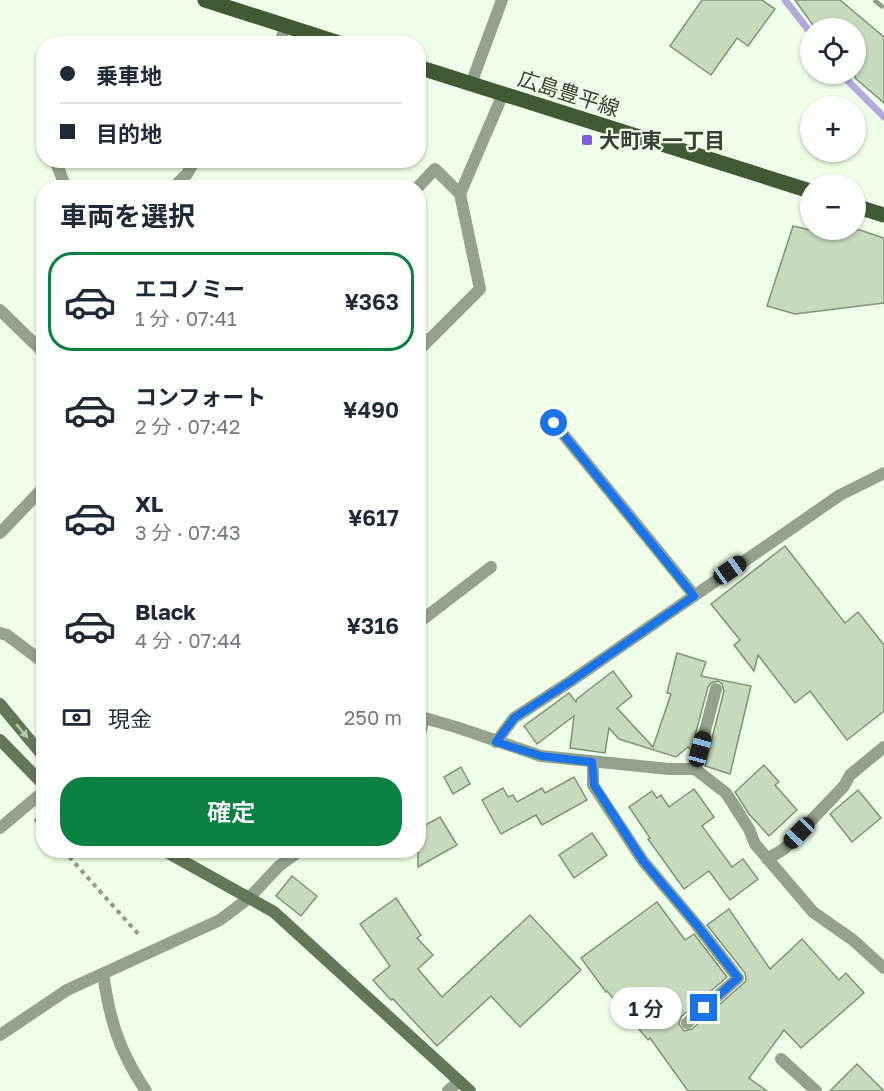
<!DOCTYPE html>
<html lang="ja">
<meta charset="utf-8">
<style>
:root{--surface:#fff;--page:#f2f2f3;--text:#1f2937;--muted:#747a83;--line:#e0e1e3;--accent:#0b8043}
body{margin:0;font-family:"Golos Text","Noto Sans JP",sans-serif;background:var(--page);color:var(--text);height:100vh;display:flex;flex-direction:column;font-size:22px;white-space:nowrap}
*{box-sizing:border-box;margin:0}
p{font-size:20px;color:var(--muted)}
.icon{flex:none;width:33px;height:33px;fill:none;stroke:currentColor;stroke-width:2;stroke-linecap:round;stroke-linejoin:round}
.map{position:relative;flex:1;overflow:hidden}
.sheet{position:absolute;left:36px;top:180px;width:390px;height:678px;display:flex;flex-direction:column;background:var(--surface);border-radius:24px;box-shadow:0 2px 4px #0004}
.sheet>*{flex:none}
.top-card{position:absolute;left:36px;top:36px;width:390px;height:132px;border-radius:24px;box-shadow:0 2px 4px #0004;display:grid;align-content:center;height:132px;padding:0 24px;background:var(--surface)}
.fabs{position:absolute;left:800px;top:18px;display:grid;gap:12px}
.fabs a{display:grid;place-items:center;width:66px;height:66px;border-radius:50%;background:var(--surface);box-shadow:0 2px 4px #0004;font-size:30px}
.end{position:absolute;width:27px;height:27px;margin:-14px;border:8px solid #1a73e8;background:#fff;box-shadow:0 0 0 3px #fff}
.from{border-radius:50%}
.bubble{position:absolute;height:42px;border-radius:21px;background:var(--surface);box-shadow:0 2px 4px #0004;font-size:20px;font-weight:600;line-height:42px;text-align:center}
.car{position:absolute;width:18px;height:36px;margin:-18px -9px;border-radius:8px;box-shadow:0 0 4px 2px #0007;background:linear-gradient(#222 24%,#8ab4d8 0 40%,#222 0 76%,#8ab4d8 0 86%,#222 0)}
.top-card b{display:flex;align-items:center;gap:21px;height:57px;font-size:22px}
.top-card b+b{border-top:2px solid var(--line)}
.top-card i{width:15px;height:15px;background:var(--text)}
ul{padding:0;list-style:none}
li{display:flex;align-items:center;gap:18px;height:99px;margin:0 12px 9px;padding:0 12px;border:3px solid transparent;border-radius:24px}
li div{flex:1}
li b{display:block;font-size:22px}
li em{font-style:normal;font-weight:600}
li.current{border-color:var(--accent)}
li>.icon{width:54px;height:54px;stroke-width:1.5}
h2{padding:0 24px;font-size:27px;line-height:72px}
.pay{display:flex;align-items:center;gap:15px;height:66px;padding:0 24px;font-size:22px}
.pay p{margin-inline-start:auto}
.action{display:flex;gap:12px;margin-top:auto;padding:12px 24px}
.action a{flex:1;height:69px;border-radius:24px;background:var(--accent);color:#fff;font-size:24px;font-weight:600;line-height:69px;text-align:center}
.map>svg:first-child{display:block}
</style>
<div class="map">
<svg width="884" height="1091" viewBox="0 0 884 1091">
<rect width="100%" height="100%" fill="#effee8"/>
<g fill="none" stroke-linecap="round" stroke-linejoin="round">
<g stroke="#b3a9dc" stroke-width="7">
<path d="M 785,0 L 810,32"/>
<path d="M 841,74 L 884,117"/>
</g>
</g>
<g fill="#c7d9be" stroke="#819279" stroke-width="1.5">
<path d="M 702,0 L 762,0 L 775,9 L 748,46 L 737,38 L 711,75 L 670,46 Z"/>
<path d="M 795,0 L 840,0 L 884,37 L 884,103 L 855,78 L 855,28 L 815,28 Z"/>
<path d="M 793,226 L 810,230 L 860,230 L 884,238 L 884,303 L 795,314 L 767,306 Z"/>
<path d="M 785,546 L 845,623 L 858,612 L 884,645 L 884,711 L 847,740 L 810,691 L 795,703 L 758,655 L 754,671 L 734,645 L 740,640 L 711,604 Z"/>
<path d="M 677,653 L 706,662 L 701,676 L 751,686 L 730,774 L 705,766 L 724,691 L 722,684 L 718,681 L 711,683 L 708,687 L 691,750 L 688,747 L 676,757 L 619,739 L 609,728 L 605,753 L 570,748 L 574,716 L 537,744 L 524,726 L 569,693 L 576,702 L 577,699 L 613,671 L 632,696 L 617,708 L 653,747 L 671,694 L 667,693 Z"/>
<path d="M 764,765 L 779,782 L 775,785 L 797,810 L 769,836 L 749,814 L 735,792 Z"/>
<path d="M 461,767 L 470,784 L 453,794 L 444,777 Z"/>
<path d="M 574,777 L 587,800 L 542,825 L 536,815 L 501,834 L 482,800 L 503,788 L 508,797 L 513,795 L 517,802 L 542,788 L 545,793 Z"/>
<path d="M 694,789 L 714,817 L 702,826 L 732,867 L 743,859 L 758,879 L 730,900 L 709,871 L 684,889 L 648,839 L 650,838 L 629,807 L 652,791 L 657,798 L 661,795 L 669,807 Z"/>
<path d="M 858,790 L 881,818 L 852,842 L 830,814 Z"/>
<path d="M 440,817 L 457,845 L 418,867 L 418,829 Z"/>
<path d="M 592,833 L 607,855 L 574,878 L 559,855 Z"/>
<path d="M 292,876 L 317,896 L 301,916 L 276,896 Z"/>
<path d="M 396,898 L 421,935 L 417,938 L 433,955 L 418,969 L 442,997 L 530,915 L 581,970 L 520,1027 L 491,996 L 437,1046 L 393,999 L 391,1000 L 373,980 L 390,966 L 360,924 Z"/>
<path d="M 657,902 L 685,940 L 694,934 L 727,977 L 681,1017 L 679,1024 L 684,1031 L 692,1029 L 746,981 L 745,973 L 707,925 L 729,909 L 770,969 L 802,939 L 839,980 L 846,973 L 864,993 L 801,1048 L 784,1030 L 749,1078 L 767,1091 L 688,1091 L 650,1038 L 648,1040 L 607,991 L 606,992 L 581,958 Z"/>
<path d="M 857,1064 L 884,1091 L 830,1091 Z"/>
</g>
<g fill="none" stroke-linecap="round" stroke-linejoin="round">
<g stroke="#8f9a8a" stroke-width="4" stroke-dasharray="4.5 4.5" stroke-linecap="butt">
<path d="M 35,819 L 44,829"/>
<path d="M 63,850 L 141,937"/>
</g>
<path stroke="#93a18d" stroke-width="12" d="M 767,859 L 784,849 L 844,786 L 850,775 L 884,747"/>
<g stroke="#93a18d" stroke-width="12">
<path d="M 280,44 L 285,26"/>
<path d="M 471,84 L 502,0"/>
<path d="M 55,160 L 66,188"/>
<path d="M 173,188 L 187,174 L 195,160"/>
<path d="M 417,188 L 435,169 L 460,194 L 480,289 L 418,351"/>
<path d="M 460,194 L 503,94"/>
<path d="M 0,310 L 44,353"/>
<path d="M 554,423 L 694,595"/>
<path d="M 0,533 L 44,487"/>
<path d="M 418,623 L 491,567"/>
<path d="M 0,633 L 7,635 L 44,663"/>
<path d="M 418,716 L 459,728 L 541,756 L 669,769 L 695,769 L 726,793 L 749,829 L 755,844 L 813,912 L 853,940 L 884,968"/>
<path d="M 418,742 L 424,718"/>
<path d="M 496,742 L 514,718 L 571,681 L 840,495 L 884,473"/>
<path d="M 593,762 L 593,785 L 643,861 L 696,924 L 738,978 L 687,1023"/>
<path d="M 695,769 L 716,689"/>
<path d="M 0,828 L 44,791"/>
<path d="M 103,974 C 110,1021 119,1051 146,1091"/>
<path d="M 0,1035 L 67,990 L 220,920 L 249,898 L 279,866 L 301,850"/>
<path d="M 781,1059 L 816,1091"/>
<path d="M 448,1091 L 459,1081"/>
</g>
<g stroke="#64775a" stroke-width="12">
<path d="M 0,704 L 44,757"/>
<path d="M 0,740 L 44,785"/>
<path d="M 163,850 L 274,912 L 470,1091"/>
</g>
<g stroke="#425936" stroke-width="15">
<path d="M 205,0 L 342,44"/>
<path d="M 418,67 L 810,191"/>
<path d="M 855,206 L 884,215"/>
</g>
<path stroke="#8f9b8a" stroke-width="4.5" stroke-dasharray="12 6" stroke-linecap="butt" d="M 874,0 L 884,8"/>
</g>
<defs><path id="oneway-solid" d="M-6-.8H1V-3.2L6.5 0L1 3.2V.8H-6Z" transform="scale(1.5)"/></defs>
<use fill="#b7c8af" href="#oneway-solid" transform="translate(22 731) rotate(50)"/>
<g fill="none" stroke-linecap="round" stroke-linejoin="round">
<path stroke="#1a73e8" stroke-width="8" d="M 554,423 L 694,596 L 571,681 L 514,718 L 496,742 L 541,756 L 592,762 L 594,785 L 643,861 L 696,924 L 738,978 L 704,1008"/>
</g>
<rect fill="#805bd5" stroke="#effee8" stroke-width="2" x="581" y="134" width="12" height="12" rx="3"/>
<g text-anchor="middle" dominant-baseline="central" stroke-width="4.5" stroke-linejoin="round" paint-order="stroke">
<g font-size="21" fill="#384035" stroke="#effee8">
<text transform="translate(569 93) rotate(18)">広島豊平線</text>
</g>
<g font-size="21" font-weight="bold" fill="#384035" stroke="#effee8" text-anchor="start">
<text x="599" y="140">大町東一丁目</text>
</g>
</g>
</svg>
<div class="fabs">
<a><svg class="icon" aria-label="locate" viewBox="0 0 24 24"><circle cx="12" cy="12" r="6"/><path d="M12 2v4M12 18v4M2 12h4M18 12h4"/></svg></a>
<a>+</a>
<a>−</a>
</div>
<i class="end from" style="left:554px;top:423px"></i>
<i class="end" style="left:704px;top:1008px"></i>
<div class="bubble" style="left:610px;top:987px;width:72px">1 分</div>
<i class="car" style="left:730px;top:570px;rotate:55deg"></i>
<i class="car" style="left:700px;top:749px;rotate:15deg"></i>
<i class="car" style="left:799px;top:833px;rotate:224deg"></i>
<div class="top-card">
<b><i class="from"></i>乗車地</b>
<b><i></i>目的地</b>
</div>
<section class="sheet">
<h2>車両を選択</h2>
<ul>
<li class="current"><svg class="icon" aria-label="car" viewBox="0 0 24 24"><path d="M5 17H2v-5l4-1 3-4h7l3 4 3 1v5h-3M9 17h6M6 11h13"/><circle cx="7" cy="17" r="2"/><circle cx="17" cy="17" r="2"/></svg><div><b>エコノミー</b><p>1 分 · 07:41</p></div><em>¥363</em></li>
<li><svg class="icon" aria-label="car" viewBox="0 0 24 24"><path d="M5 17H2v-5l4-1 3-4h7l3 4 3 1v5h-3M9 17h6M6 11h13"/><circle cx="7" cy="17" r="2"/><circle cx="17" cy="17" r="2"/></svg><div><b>コンフォート</b><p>2 分 · 07:42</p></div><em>¥490</em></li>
<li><svg class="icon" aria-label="car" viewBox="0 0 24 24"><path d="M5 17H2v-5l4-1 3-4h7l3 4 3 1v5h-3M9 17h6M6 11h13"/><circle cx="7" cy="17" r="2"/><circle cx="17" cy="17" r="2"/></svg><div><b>XL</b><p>3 分 · 07:43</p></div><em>¥617</em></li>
<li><svg class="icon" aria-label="car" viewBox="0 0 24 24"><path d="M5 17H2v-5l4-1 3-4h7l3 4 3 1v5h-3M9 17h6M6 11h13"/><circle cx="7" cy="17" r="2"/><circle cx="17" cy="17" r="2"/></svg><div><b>Black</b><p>4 分 · 07:44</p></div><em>¥316</em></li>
</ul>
<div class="pay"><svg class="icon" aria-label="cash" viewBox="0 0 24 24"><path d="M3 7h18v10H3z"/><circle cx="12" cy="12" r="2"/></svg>現金<p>250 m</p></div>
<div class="action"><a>確定</a></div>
</section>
</div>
